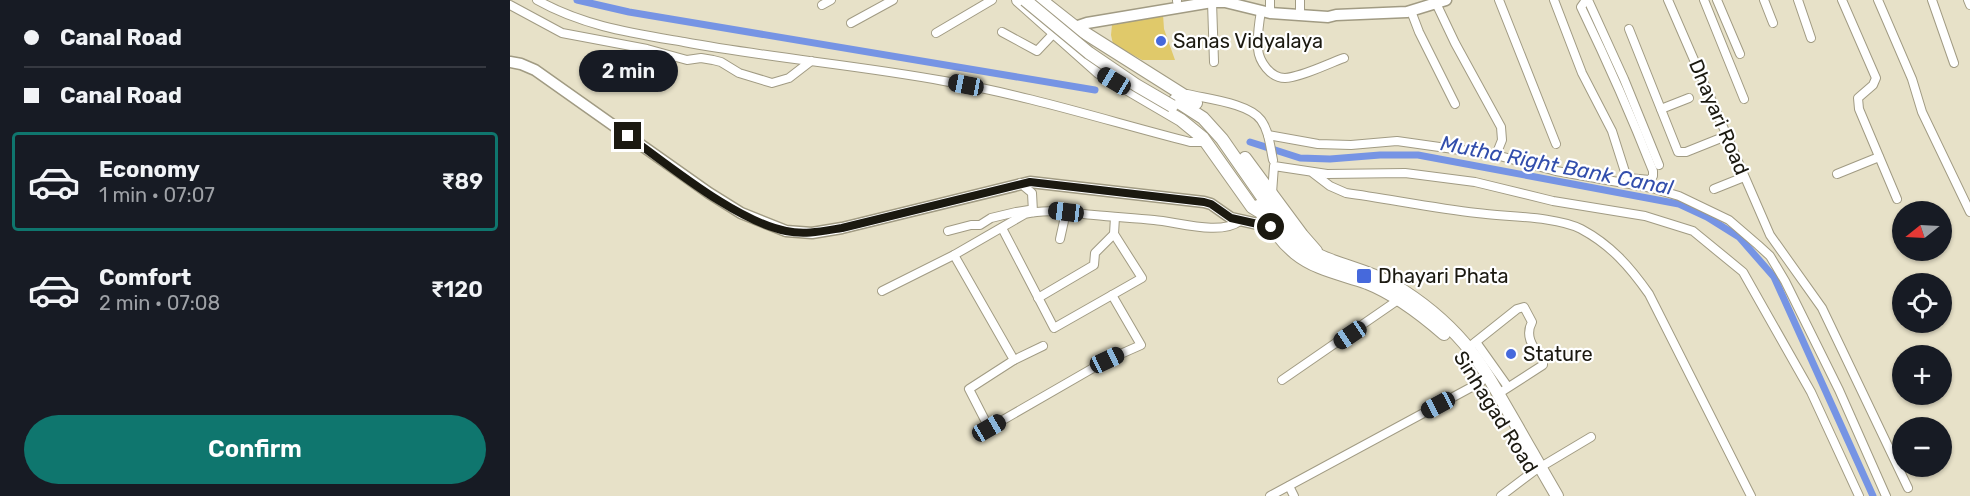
<!DOCTYPE html>
<meta charset="utf-8">
<style>
:root{--surface:#171b24;--page:#20242c;--text:#f1f3f6;--muted:#9ea1a6;--line:#363941;--accent:#0f766e}
body{margin:0;font-family:Rubik,sans-serif;background:var(--page);color:var(--text);height:100vh;display:flex;flex-direction:column;font-size:22px;white-space:nowrap}
*{box-sizing:border-box;margin:0}
p{font-size:20px;color:var(--muted)}
.icon{flex:none;width:33px;height:33px;fill:none;stroke:currentColor;stroke-width:2;stroke-linecap:round;stroke-linejoin:round}
.map{position:relative;flex:1;overflow:hidden}
.sheet{display:flex;flex-direction:column;background:var(--surface);width:510px}
.sheet>*{flex:none}
.top-card{display:grid;align-content:center;height:132px;padding:0 24px;background:var(--surface)}
.needle{width:39px;rotate:252deg}
.tools{position:absolute;left:1382px;top:201px;display:grid;gap:12px}
.tools a{display:grid;place-items:center;width:60px;height:60px;border-radius:50%;background:var(--surface);box-shadow:0 2px 4px #0004;font-size:30px}
.end{position:absolute;width:27px;height:27px;margin:-14px;border:8px solid #1b1910;background:#fff;box-shadow:0 0 0 3px #fff}
.from{border-radius:50%}
.bubble{position:absolute;height:42px;border-radius:21px;background:var(--surface);box-shadow:0 2px 4px #0004;font-size:20px;font-weight:600;line-height:42px;text-align:center}
.car{position:absolute;width:18px;height:36px;margin:-18px -9px;border-radius:8px;box-shadow:0 0 4px 2px #0007;background:linear-gradient(#222 24%,#8ab4d8 0 40%,#222 0 76%,#8ab4d8 0 86%,#222 0)}
.top-card b{display:flex;align-items:center;gap:21px;height:57px;font-size:22px}
.top-card b+b{border-top:2px solid var(--line)}
.top-card i{width:15px;height:15px;background:var(--text)}
ul{padding:0;list-style:none}
li{display:flex;align-items:center;gap:18px;height:99px;margin:0 12px 9px;padding:0 12px;border:3px solid transparent;border-radius:6px}
li div{flex:1}
li b{display:block;font-size:22px}
li em{font-style:normal;font-weight:600}
li.on{border-color:var(--accent)}
li>.icon{width:54px;height:54px;stroke-width:1.5}
.primary-button{display:flex;gap:12px;margin-top:auto;padding:12px 24px}
.primary-button a{flex:1;height:69px;border-radius:36px;background:var(--accent);color:#fff;font-size:24px;font-weight:600;line-height:69px;text-align:center}
main{display:flex;flex:1;min-height:0}
.map>svg:first-child{display:block}
</style>
<main>
<section class="sheet">
<div class="top-card">
<b><i class="from"></i>Canal Road</b>
<b><i></i>Canal Road</b>
</div>
<ul>
<li class="on"><svg class="icon" aria-label="car" viewBox="0 0 24 24"><path d="M5 17H2v-5l4-1 3-4h7l3 4 3 1v5h-3M9 17h6M6 11h13"/><circle cx="7" cy="17" r="2"/><circle cx="17" cy="17" r="2"/></svg><div><b>Economy</b><p>1 min · 07:07</p></div><em>₹89</em></li>
<li><svg class="icon" aria-label="car" viewBox="0 0 24 24"><path d="M5 17H2v-5l4-1 3-4h7l3 4 3 1v5h-3M9 17h6M6 11h13"/><circle cx="7" cy="17" r="2"/><circle cx="17" cy="17" r="2"/></svg><div><b>Comfort</b><p>2 min · 07:08</p></div><em>₹120</em></li>
</ul>
<div class="primary-button"><a>Confirm</a></div>
</section>
<div class="map">
<svg width="1460" height="496" viewBox="0 0 1460 496">
<rect width="100%" height="100%" fill="#e7e1c8"/>
<path fill="#e0c96a" d="M 653,14 L 654,29 L 665,60 L 632,60 L 603,44 L 601,35 L 602,25 Z"/>
<g fill="none" stroke-linecap="round" stroke-linejoin="round">
<g stroke="#7694e4" stroke-width="7">
<path d="M 67,0 L 119,12 L 585,90"/>
<path d="M 740,142 L 790,158 L 820,159 L 870,155 L 908,155 L 1169,204 L 1197,217 L 1229,237 L 1264,277 L 1363,496"/>
</g>
<defs>
<g id="street">
<path d="M 27,0 C 73,26 122,33 174,42 C 260,58 347,65 434,81 C 517,95 598,121 680,142 L 696,142"/>
<path d="M 667,0 L 667,1"/>
<path d="M 790,0 L 790,10"/>
<path d="M 989,0 L 1046,144"/>
<path d="M 1044,0 L 1072,73 L 1102,131 L 1116,175 L 1118,178 L 1140,180 L 1143,176 L 1143,171 C 1121,115 1097,61 1071,7 L 1076,0"/>
<path d="M 1078,0 L 1114,79 L 1149,165"/>
<path d="M 1158,0 L 1260,235 L 1312,308 L 1398,488"/>
<path d="M 1194,0 L 1234,99"/>
<path d="M 1207,0 L 1230,54"/>
<path d="M 1254,0 L 1263,23"/>
<path d="M 1288,0 L 1301,38"/>
<path d="M 1332,0 L 1366,78 L 1363,85 L 1348,98 L 1349,109 L 1387,199"/>
<path d="M 1368,0 L 1402,79 L 1412,112 L 1460,212"/>
<path d="M 1422,0 L 1444,63"/>
<path d="M 1458,0 L 1460,5"/>
<path d="M 702,2 L 704,62"/>
<path d="M 0,5 L 52,33 L 137,49 L 177,60 L 191,58 L 203,60 L 211,62 L 229,73 L 262,83 L 279,78 L 301,61"/>
<path d="M 312,5 L 321,0"/>
<path d="M 751,11 C 749,23 747,37 748,49 C 749,61 760,78 775,78 C 792,77 817,64 834,58"/>
<path d="M 901,11 L 909,32 L 945,104"/>
<path d="M 760,13 L 760,0"/>
<path d="M 341,23 L 383,0"/>
<path d="M 1119,29 L 1168,152 L 1176,152 L 1216,136"/>
<path d="M 492,32 L 527,51 L 544,33"/>
<path d="M 426,33 L 482,0"/>
<path d="M 677,94 C 697,99 739,103 751,120 C 759,131 760,146 763,160"/>
<path d="M 1151,109 L 1179,98"/>
<path d="M 758,135 L 808,144 L 841,145 L 887,141 L 986,155 L 992,140 L 991,127 L 945,43 L 926,3"/>
<path d="M 986,155 L 1046,171 L 1142,188 L 1169,196 L 1219,220 L 1248,245 L 1260,256 L 1275,281 L 1329,390 L 1376,496"/>
<path d="M 803,173 L 820,186 L 836,193 C 879,199 923,208 967,213 C 996,217 1045,216 1071,229 C 1101,245 1120,267 1139,294 L 1241,496"/>
<path d="M 1327,174 L 1369,157"/>
<path d="M 1204,189 L 1234,177"/>
<path d="M 762,193 L 764,166 L 817,174 L 895,173 L 965,182 L 1043,201 L 1135,216 L 1183,231 L 1233,272 L 1301,392 L 1349,496"/>
<path d="M 492,228 L 544,328 L 632,278 L 604,234 L 605,217"/>
<path d="M 438,231 L 461,225 L 470,225 L 481,218 L 506,212 L 519,210 L 523,212 L 522,193 L 510,183"/>
<path d="M 550,239 L 556,212"/>
<path d="M 444,255 L 504,360 L 459,389 L 479,428 L 597,360 L 631,345 L 602,295"/>
<path d="M 372,291 L 444,255 L 515,214 C 538,208 561,213 584,215 C 604,217 624,218 644,220 C 668,222 710,236 730,221"/>
<path d="M 528,298 L 584,265 L 585,253 L 604,234"/>
<path d="M 966,342 L 998,387"/>
<path d="M 958,348 L 1007,309 L 1014,307 L 1022,322 C 1014,337 1024,348 1033,361 L 1033,365 L 988,394"/>
<path d="M 504,360 L 533,346"/>
<path d="M 772,380 L 888,300"/>
<path d="M 779,486 L 784,496"/>
<path d="M 760,496 L 971,382"/>
<path d="M 991,496 L 1024,471 L 1081,437"/>
</g>
<g id="secondary">
<path d="M 562,28 L 577,23 L 702,2 L 715,2 L 760,13 L 818,17 L 826,15 L 897,12 L 936,0"/>
<path d="M 0,62 L 11,64 L 25,70 L 199,193 L 231,213 L 276,231 L 302,233 L 332,228 L 520,182 L 694,202 L 701,204 L 721,218 L 761,227"/>
</g>
<g id="primary">
<path d="M 508,0 L 589,72 L 671,120 L 693,138 L 742,207 L 752,213"/>
<path d="M 531,0 L 564,26 L 686,103"/>
<path d="M 665,100 L 693,118 L 712,139 L 778,234 C 809,265 848,264 884,285 C 909,300 935,321 954,343 C 971,363 984,386 997,409 C 1014,438 1030,467 1047,496"/>
<path d="M 735,158 L 792,235 L 806,251"/>
<path d="M 748,206 C 759,223 769,240 785,253 C 806,270 832,274 857,283 C 885,294 911,314 934,334"/>
</g>
</defs>
<use href="#street" stroke="#a19b83" stroke-width="10"/>
<use href="#secondary" stroke="#a19b83" stroke-width="13"/>
<use href="#primary" stroke="#a19b83" stroke-width="14"/>
<use href="#street" stroke="#fff" stroke-width="8"/>
<use href="#secondary" stroke="#fff" stroke-width="10"/>
<use href="#primary" stroke="#fff" stroke-width="12"/>
<defs>
<path id="primary-bridge" d="M 515,0 L 579,53 L 626,85 L 662,106"/>
</defs>
<use href="#primary-bridge" stroke="#a19b83" stroke-width="14" stroke-linecap="butt"/>
<use href="#primary-bridge" stroke="#fff" stroke-width="12"/>
</g>
<g fill="none" stroke-linecap="round" stroke-linejoin="round">
<path stroke="#1b1910" stroke-width="8" d="M 118,136 C 160,166 226,221 276,231 C 295,235 313,231 332,228 L 520,182 L 694,202 L 701,204 L 721,218 L 761,227"/>
</g>
<g fill="#4669dc" stroke="#fff" stroke-width="2">
<circle cx="651" cy="41" r="6"/>
<rect x="846" y="268" width="16" height="16" rx="3"/>
<circle cx="1001" cy="354" r="6"/>
</g>
<g text-anchor="middle" dominant-baseline="central" stroke-width="4.5" stroke-linejoin="round" paint-order="stroke">
<g font-size="20" fill="#1b1910" stroke="#fff" text-anchor="start">
<text x="663" y="41">Sanas Vidyalaya</text>
<text x="868" y="276">Dhayari Phata</text>
<text x="1013" y="354">Stature</text>
</g>
<g font-size="20" fill="#1b1910" stroke="#fff">
<text transform="translate(1209 117) rotate(67)">Dhayari Road</text>
<text transform="translate(986 412) rotate(58)">Sinhagad Road</text>
</g>
<g font-size="21" font-style="italic" fill="#324eac" stroke="#fff">
<text transform="translate(1047 165) rotate(11)">Mutha Right Bank Canal</text>
</g>
</g>
</svg>
<div class="tools">
<a><svg class="needle" viewBox="-14 -14 28 28"><path d="M0-13l5 13h-10z" fill="#e53935"/><path d="M0 13l5-13h-10z" fill="#9ea1a6"/></svg></a>
<a><svg class="icon" aria-label="locate" viewBox="0 0 24 24"><circle cx="12" cy="12" r="6"/><path d="M12 2v4M12 18v4M2 12h4M18 12h4"/></svg></a>
<a>+</a>
<a>−</a>
</div>
<i class="end from" style="left:761px;top:227px"></i>
<i class="end" style="left:118px;top:136px"></i>
<div class="bubble" style="left:69px;top:50px;width:99px">2 min</div>
<i class="car" style="left:604px;top:81px;rotate:301deg"></i>
<i class="car" style="left:456px;top:85px;rotate:281deg"></i>
<i class="car" style="left:556px;top:212px;rotate:277deg"></i>
<i class="car" style="left:840px;top:335px;rotate:236deg"></i>
<i class="car" style="left:597px;top:360px;rotate:65deg"></i>
<i class="car" style="left:928px;top:405px;rotate:242deg"></i>
<i class="car" style="left:479px;top:428px;rotate:60deg"></i>
</div>
</main>
